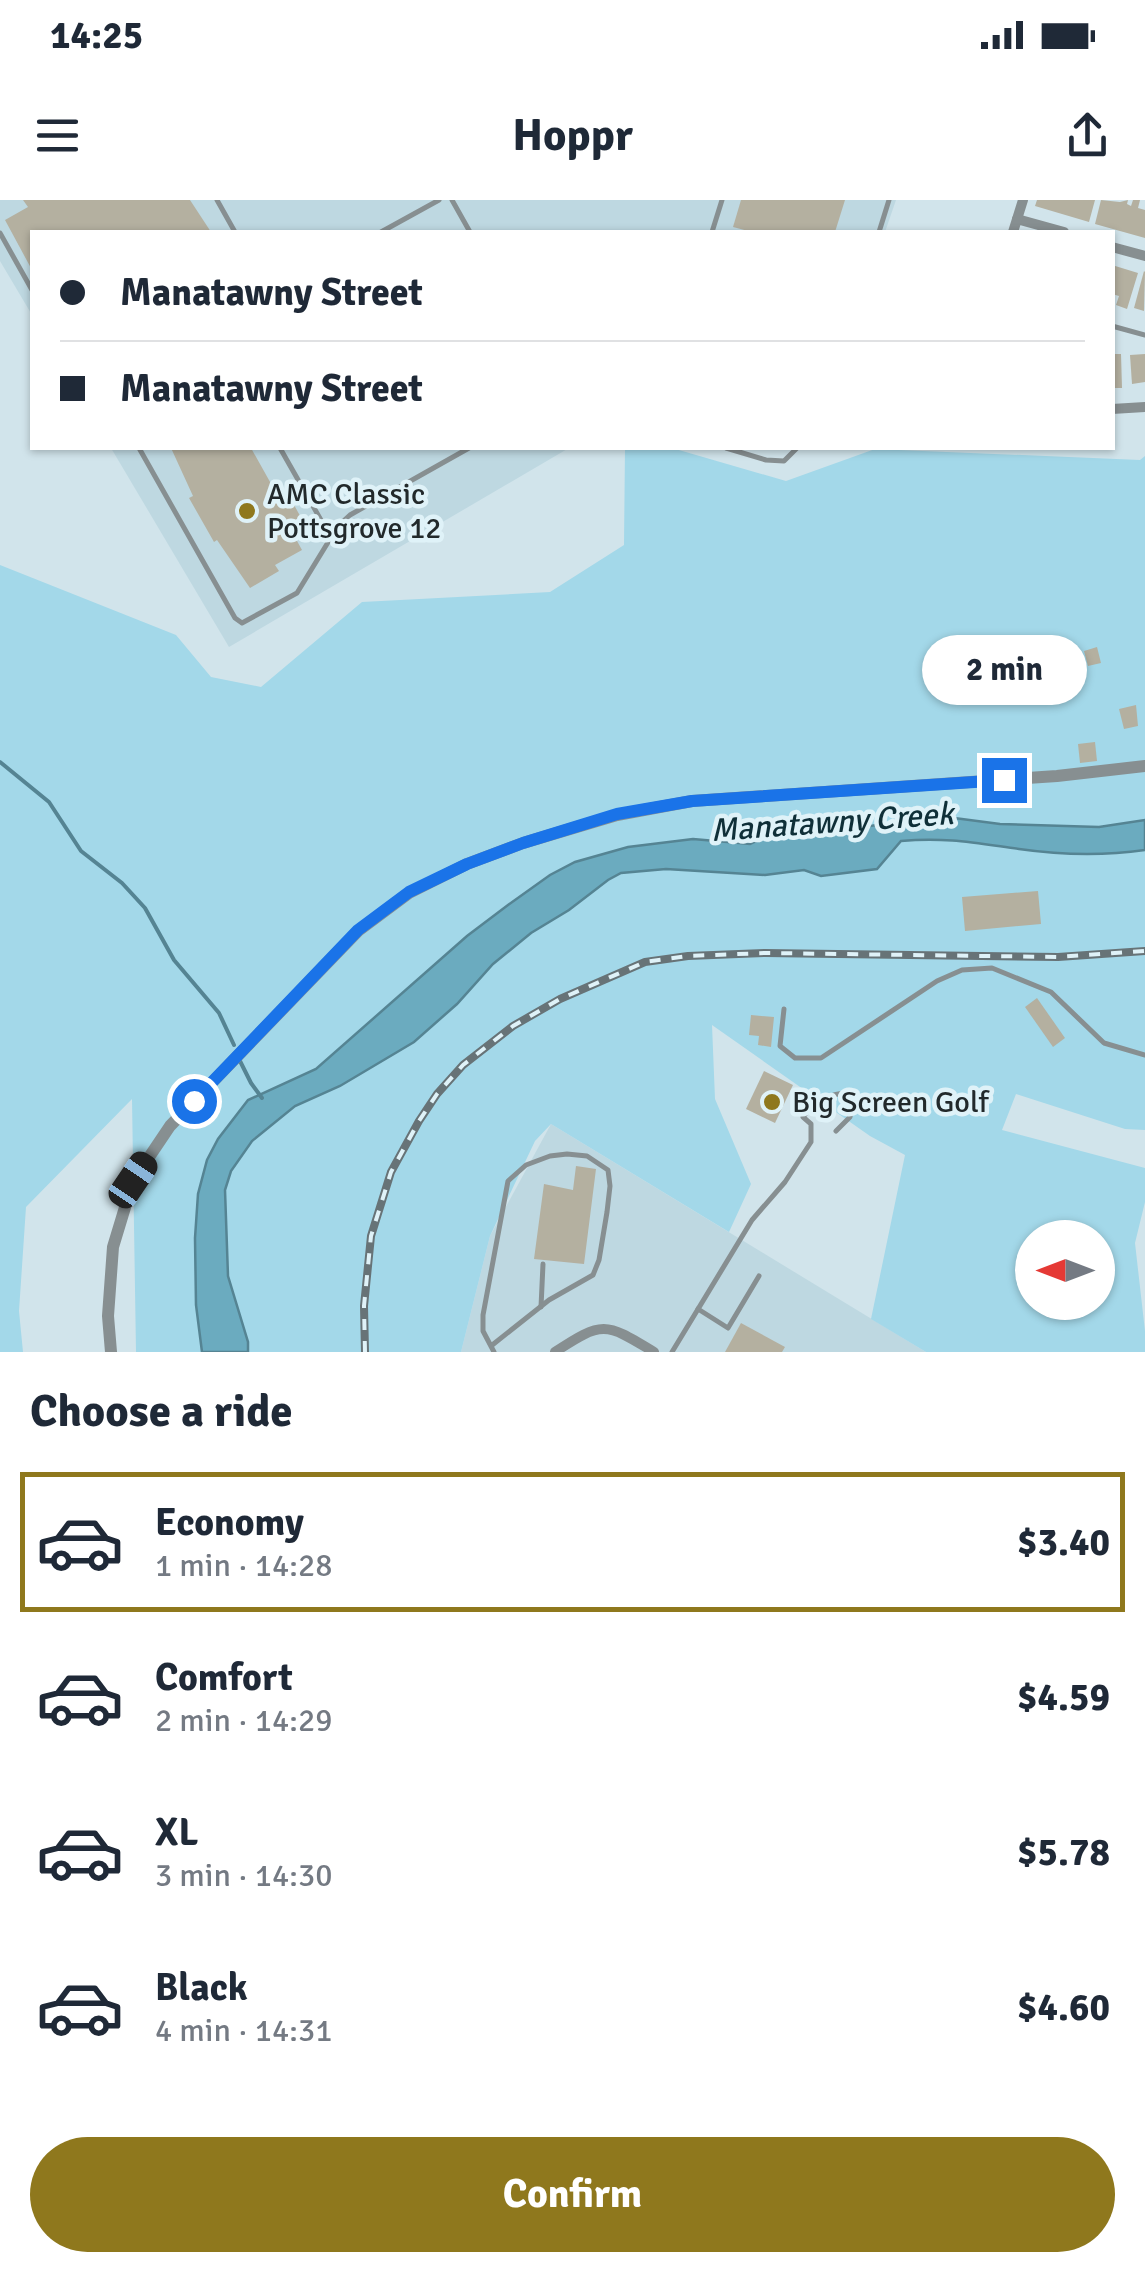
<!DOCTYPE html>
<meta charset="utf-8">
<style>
:root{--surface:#fff;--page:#f6f6f7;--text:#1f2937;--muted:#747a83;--line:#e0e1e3;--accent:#8f781d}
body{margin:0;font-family:Signika,sans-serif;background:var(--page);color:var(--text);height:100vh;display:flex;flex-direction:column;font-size:38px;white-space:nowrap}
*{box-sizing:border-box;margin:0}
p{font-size:32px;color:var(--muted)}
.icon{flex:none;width:55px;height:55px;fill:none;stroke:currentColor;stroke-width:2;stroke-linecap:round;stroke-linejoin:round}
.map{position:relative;height:1152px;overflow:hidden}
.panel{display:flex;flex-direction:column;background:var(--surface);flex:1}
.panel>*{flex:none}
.top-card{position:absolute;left:30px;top:30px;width:1085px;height:220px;border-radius:0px;box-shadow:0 2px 8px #0004;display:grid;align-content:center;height:220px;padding:0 30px;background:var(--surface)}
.needle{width:65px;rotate:270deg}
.buttons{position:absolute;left:1015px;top:1020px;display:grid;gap:20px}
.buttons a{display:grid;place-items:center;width:100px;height:100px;border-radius:50%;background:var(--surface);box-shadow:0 2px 8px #0004;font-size:50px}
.end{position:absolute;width:45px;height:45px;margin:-22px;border:12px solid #1a73e8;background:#fff;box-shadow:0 0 0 5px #fff}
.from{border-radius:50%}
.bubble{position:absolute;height:70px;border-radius:35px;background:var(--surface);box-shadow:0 2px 8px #0004;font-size:32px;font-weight:700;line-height:70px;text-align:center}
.car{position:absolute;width:30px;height:60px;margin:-30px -15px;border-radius:12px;box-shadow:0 0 8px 2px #0007;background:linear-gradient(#222 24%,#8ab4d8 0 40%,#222 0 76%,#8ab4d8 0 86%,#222 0)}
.top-card b{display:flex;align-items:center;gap:35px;height:95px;font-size:38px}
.top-card b+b{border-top:2px solid var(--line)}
.top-card i{width:25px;height:25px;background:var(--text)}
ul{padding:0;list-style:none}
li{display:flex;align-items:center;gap:30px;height:140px;margin:0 20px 15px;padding:0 10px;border:5px solid transparent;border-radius:0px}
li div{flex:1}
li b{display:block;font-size:38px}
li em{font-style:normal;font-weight:700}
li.on{border-color:var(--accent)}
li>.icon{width:90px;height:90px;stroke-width:1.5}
h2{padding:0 30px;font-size:45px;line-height:120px}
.action{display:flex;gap:20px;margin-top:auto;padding:20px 30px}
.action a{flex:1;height:115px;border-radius:60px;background:var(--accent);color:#fff;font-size:40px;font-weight:700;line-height:115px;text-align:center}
.status{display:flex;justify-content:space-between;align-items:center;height:70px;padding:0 50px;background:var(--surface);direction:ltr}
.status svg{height:28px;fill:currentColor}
header{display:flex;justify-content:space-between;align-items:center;height:130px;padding:0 30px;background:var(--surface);font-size:45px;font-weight:700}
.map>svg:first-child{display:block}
</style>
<div class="status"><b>14:25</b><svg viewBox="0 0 49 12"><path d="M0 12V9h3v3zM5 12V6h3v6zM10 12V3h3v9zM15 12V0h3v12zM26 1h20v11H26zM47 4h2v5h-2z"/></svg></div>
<header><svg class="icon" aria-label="menu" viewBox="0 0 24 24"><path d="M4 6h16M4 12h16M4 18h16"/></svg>Hoppr<svg class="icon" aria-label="share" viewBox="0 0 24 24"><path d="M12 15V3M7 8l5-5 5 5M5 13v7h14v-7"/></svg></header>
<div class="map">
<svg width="1145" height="1152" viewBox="0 0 1145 1152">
<rect width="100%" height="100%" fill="#d1e4eb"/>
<g fill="#bed8e1">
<path d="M 0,0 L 896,0 L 885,32 L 32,32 L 32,115 L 0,61 Z"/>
<path d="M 111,248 L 569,248 L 229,447 Z"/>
<path d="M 551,924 L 926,1152 L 461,1152 L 490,1036 Z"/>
</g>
<path fill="#a3d8e9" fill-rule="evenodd" d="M 625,248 L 672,248 L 786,281 L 875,249 L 1140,260 L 1145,256 L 1145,930 L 1125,929 L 1016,894 L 1002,930 L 1145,968 L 1145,1002 L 1135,1043 L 1145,1131 L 1145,1152 L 926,1152 L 871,1119 L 905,955 L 870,936 L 712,825 L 715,899 L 751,984 L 729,1032 L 551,924 L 535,941 L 490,1036 L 461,1152 L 136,1152 L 132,899 L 26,1007 L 19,1111 L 23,1152 L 0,1152 L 0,365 L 176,435 L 211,477 L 261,487 L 362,402 L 550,392 L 624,345 ZM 1032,1038 L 1098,1038 L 1098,1102 L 1032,1102 Z"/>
<path fill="#6babbf" stroke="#558493" stroke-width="2.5" d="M 939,616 L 1000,624 L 1099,627 L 1145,620 L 1145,650 C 1103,656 1061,655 1019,649 C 975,643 946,637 901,641 L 877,669 L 821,676 L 804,670 L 765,675 L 666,669 L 621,673 L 608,680 L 569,710 L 531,733 L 493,764 L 457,804 L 414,842 L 340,886 L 295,906 L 252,941 L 231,971 L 225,990 L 228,1076 L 248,1142 L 248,1152 L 202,1152 L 196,1105 L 195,1038 L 198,994 L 207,960 L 218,939 L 248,900 L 316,869 L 467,736 L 508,705 L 550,675 L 575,662 L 628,647 L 693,639 L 750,644 L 773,633 L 801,636 Z"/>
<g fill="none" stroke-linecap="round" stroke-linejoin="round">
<g stroke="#558493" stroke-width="4">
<path d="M 0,562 L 49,602 L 81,651 L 122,683 L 145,708 L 174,760 L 219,813 L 234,845"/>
<path d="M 239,859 L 251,883 L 262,898"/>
</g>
</g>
<g fill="#b4b0a0">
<path d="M 23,0 L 190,0 L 211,32 L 32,32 L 32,70 L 5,20 L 28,7 Z"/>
<path d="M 741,0 L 845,0 L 835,32 L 752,32 L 733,27 Z"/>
<path d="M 1037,0 L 1095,0 L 1089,22 L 1035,6 Z"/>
<path d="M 1101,0 L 1120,2 L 1128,0 L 1127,4 L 1131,6 L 1133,0 L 1140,0 L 1138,8 L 1145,10 L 1145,38 L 1095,24 Z"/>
<path d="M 1112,65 L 1138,73 L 1127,109 L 1116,105 L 1119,96 L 1112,94 Z"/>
<path d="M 1144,71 L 1145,72 L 1144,111 L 1134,108 Z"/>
<path d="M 1114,154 L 1121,154 L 1122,188 L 1112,188 Z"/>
<path d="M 1145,154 L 1145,182 L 1132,184 L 1130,155 Z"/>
<path d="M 171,248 L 251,248 L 279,298 L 288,294 L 304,323 L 291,330 L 302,350 L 275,365 L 279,371 L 250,388 L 217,340 L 214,342 L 189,298 L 193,296 Z"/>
<path d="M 1097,447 L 1101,463 L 1088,466 L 1084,451 Z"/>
<path d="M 1136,505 L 1138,526 L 1124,529 L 1119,509 Z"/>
<path d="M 1095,542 L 1097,561 L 1080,563 L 1078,544 Z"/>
<path d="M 1038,691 L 1041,724 L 965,731 L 962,697 Z"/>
<path d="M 1037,798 L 1065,838 L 1053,847 L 1025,807 Z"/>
<path d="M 751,815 L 774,817 L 771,847 L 758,845 L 759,836 L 749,835 Z"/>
<path d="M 764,871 L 793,885 L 775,923 L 746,909 Z"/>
<path d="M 576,966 L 596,969 L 584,1064 L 534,1059 L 544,984 L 573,990 Z"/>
<path d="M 741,1123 L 785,1147 L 782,1152 L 725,1152 Z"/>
</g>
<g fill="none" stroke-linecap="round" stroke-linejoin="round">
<g stroke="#878f91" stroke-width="5">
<path d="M 217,0 L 235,32"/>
<path d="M 452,0 L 470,32"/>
<path d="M 381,32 L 439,0"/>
<path d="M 712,32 L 722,0"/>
<path d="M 879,32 L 889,0"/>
<path d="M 0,33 L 32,90"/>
<path d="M 1112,126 L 1145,135"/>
<path d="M 139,248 L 235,418 L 242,423 L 297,393 L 338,326 L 350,315 L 469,248"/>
<path d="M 280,248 L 330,336"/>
<path d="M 726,248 L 766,260 L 784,261 L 797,248"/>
<path d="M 784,809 L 780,846 L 795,858 L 821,858 L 937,781 L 962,770 L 992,768 L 1051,792 L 1104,843 L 1145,855"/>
<path d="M 541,1107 L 543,1064"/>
<path d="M 698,1109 L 728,1128 L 759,1076"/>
<path d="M 491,1146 L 549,1100 L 593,1075 L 599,1060 L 607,1012 L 610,986 L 608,970 L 587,956 L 567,954 L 550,956 L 526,965 L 508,981 L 483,1115 L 483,1131 L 494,1152"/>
<path d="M 672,1152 L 752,1020 L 785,982 L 811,942 L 811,924 L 803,917 C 813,904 830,893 847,893 L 852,899 L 850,917 L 836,931"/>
</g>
<g stroke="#878f91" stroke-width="10">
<path d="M 1017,19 L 1064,32"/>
<path d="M 1013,32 L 1023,0"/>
<path d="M 1112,47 L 1145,56"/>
<path d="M 1112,209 L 1145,207"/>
<path d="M 555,1152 C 603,1120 606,1123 654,1152"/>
</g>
<path stroke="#878f91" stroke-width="12" d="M 111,1152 L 108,1116 L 113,1047 L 133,981 L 170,926 L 358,731 L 409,693 L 467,664 L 523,643 L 617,615 L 692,601 L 1057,576 L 1145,566"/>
<defs>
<path id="rail" d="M 365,1152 L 364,1106 L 371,1036 L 391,972 L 419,921 L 437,894 L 463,865 L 513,826 L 560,799 L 645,762 L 688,756 L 765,753 L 1058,757 L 1145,751"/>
</defs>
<use href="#rail" stroke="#677377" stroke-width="8"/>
<use href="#rail" stroke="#dff2f8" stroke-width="4" stroke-dasharray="11" stroke-linecap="butt"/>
</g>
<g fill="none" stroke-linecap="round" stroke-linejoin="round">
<path stroke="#1a73e8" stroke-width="12" d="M 194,901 L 358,730 L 409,692 L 467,664 L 523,643 L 617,614 L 692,601 L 1004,580"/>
</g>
<g fill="#8f781d" stroke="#dff2f8" stroke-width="4">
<circle cx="247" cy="311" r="10"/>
<circle cx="772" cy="902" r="10"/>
</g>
<g text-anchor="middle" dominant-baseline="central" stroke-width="9" stroke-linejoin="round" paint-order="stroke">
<g font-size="30" fill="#22292b" stroke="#dff2f8" text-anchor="start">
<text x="267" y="294">AMC Classic<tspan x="267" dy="34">Pottsgrove 12</tspan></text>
<text x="792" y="902">Big Screen Golf</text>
</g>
<g font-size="32" font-style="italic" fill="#0f2f38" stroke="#dff2f8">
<text transform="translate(832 622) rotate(-4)">Manatawny Creek</text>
</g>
</g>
</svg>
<div class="buttons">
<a><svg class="needle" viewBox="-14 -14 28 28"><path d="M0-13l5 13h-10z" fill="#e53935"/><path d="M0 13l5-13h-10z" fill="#747a83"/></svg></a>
</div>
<i class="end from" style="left:194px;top:901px"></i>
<i class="end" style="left:1004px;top:580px"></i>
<div class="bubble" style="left:922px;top:435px;width:165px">2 min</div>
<i class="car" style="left:133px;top:980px;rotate:34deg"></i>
<div class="top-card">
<b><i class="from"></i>Manatawny Street</b>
<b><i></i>Manatawny Street</b>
</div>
</div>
<section class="panel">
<h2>Choose a ride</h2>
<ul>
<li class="on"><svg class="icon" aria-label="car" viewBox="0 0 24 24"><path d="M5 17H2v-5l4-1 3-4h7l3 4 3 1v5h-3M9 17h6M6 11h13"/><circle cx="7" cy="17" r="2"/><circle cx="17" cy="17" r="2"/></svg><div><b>Economy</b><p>1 min · 14:28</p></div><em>$3.40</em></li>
<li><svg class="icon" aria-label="car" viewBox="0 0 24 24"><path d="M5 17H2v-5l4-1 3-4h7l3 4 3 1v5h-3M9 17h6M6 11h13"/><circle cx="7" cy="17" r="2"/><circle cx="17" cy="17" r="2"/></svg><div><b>Comfort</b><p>2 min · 14:29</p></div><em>$4.59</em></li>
<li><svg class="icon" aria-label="car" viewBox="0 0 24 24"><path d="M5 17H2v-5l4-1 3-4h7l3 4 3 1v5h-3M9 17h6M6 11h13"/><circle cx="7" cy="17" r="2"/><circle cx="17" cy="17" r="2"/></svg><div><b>XL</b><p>3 min · 14:30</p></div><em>$5.78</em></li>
<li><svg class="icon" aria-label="car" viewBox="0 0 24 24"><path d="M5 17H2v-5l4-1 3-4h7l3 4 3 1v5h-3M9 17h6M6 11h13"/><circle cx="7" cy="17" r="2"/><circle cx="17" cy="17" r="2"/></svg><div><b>Black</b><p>4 min · 14:31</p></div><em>$4.60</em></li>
</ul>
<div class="action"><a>Confirm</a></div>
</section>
